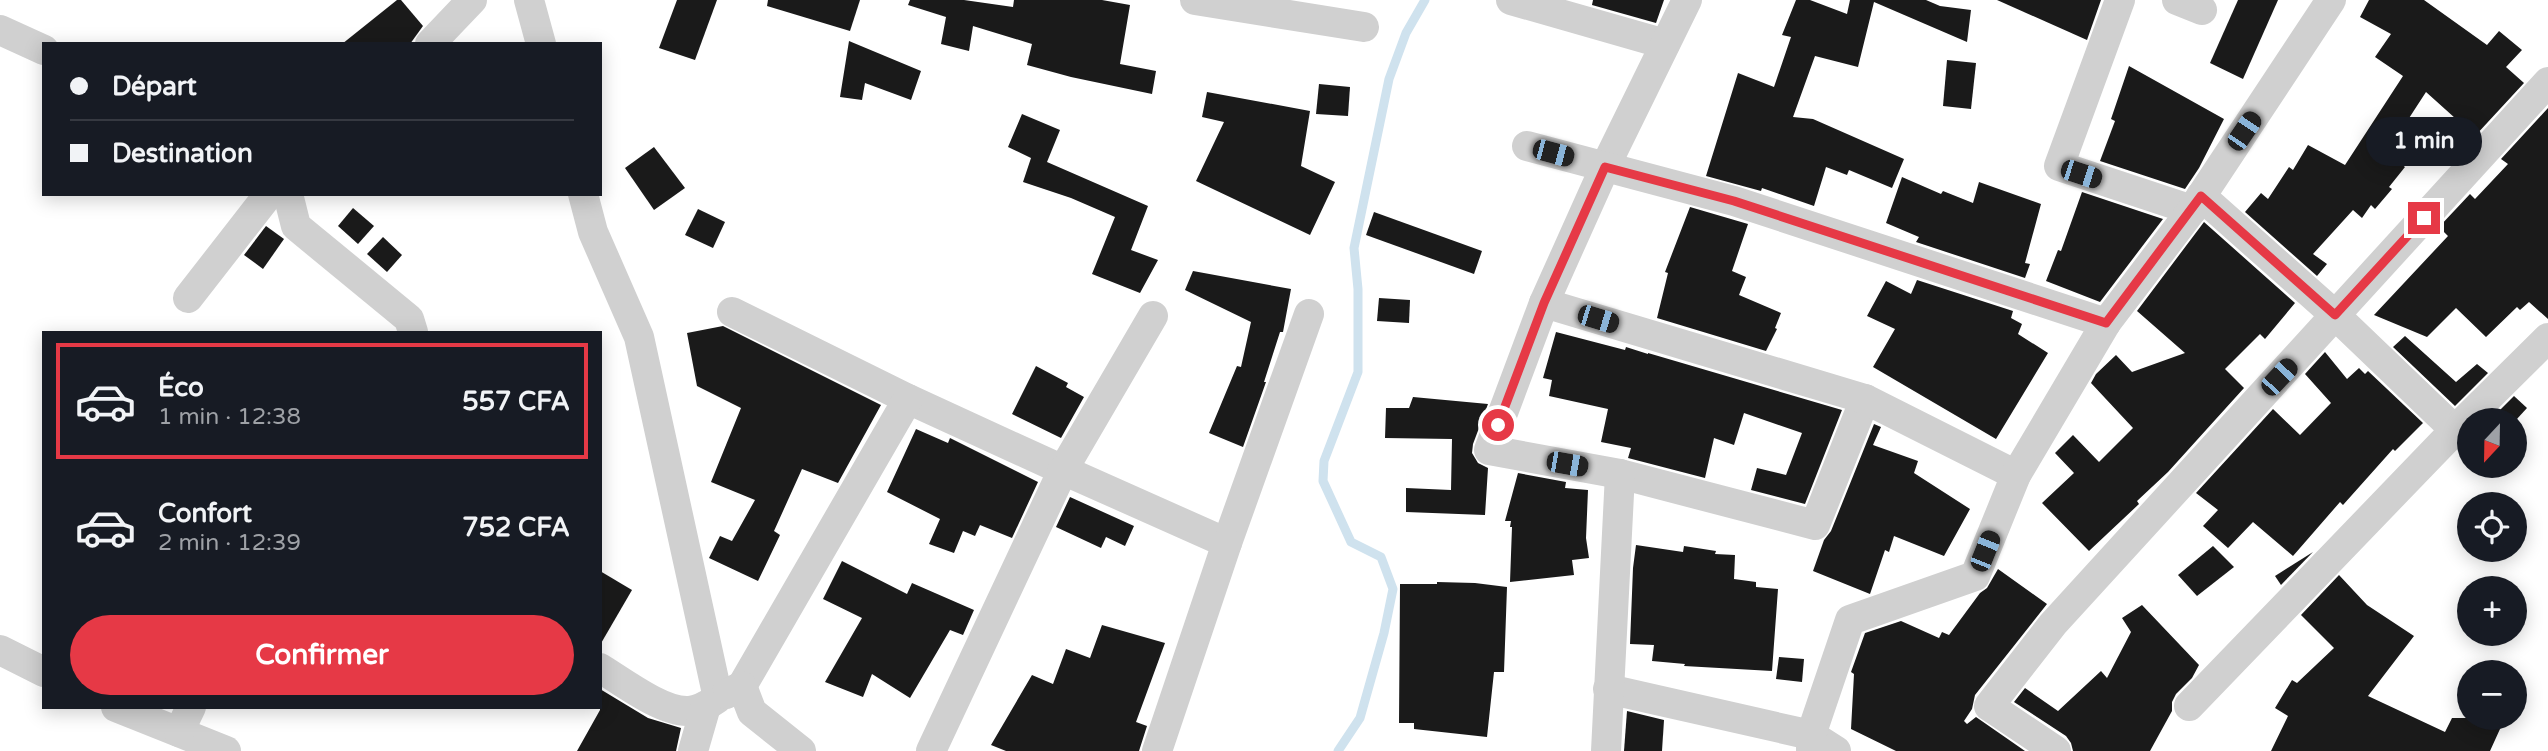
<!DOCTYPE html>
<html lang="fr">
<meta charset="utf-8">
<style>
:root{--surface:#171b24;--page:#242831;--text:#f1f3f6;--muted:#9ea1a6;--line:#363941;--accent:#e63946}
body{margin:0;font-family:"Varela Round",sans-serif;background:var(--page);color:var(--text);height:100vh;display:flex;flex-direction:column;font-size:26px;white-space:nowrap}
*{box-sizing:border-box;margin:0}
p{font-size:23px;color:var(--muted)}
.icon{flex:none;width:38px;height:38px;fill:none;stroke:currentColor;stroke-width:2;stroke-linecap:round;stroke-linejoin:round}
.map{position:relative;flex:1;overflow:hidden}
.details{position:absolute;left:42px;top:331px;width:560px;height:378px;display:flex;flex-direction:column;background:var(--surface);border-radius:0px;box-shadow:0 4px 18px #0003}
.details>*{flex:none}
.banner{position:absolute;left:42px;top:42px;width:560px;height:154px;border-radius:0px;box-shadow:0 4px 18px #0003;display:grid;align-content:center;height:154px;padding:0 28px;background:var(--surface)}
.needle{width:46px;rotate:202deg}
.tools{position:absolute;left:2457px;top:408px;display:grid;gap:14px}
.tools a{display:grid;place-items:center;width:70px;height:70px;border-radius:50%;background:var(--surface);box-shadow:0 4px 18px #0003;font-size:35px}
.end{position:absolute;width:32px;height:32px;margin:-16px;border:9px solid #e63946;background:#fff;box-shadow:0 0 0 4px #fff}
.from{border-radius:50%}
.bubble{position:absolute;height:49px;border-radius:24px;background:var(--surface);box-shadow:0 4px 18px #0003;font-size:23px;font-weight:800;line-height:49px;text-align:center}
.car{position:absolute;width:21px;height:42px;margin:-21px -10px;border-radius:9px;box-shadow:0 0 5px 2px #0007;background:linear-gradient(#222 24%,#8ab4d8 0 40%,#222 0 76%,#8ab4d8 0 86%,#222 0)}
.banner b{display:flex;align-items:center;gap:24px;height:66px;font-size:26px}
.banner b+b{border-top:2px solid var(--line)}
.banner i{width:18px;height:18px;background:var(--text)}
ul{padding:12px 0 0;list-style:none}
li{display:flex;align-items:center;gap:21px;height:116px;margin:0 14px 10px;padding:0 14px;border:4px solid transparent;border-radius:0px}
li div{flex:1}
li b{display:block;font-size:26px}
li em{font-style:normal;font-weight:800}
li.selected{border-color:var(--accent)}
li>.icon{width:63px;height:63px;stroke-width:1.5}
.primary-button{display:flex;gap:14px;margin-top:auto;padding:14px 28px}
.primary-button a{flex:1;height:80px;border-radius:42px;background:var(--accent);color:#fff;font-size:28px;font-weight:800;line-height:80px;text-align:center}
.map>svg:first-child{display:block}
</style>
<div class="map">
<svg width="2548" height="751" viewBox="0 0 2548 751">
<rect width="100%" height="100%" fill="#fff"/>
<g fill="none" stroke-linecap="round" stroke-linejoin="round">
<path stroke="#cfe2ee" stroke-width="9" d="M 1338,751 L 1360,718 L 1384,633 L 1393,589 L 1381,557 L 1351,542 L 1323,481 L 1324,461 L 1358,372 L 1358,289 L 1354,248 L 1389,79 L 1406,33 L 1425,0"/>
</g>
<g fill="#1a1a1a">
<path d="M 397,0 L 401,0 L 423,26 L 410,44 L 342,44 Z"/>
<path d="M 677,0 L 717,0 L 695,60 L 659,48 Z"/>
<path d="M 768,0 L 860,0 L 850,31 L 767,6 Z"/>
<path d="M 910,0 L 964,0 L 1013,7 L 1014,0 L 1102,0 L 1130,5 L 1120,64 L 1156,71 L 1152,94 L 1071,77 L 1027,65 L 1032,44 L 973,26 L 969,51 L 941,44 L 946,17 L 908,5 Z"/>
<path d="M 1593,0 L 1664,0 L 1656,23 L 1592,5 Z"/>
<path d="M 1796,0 L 1810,0 L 1847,14 L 1850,0 L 1926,0 L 1940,6 L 1971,10 L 1967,42 L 1874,2 L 1858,67 L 1815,56 L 1793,117 L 1813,119 L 1904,159 L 1892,188 L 1849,170 L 1847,175 L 1826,167 L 1814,206 L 1762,188 L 1761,191 L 1706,176 L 1738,73 L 1774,87 L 1791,37 L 1782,35 Z"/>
<path d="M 1997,0 L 2101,0 L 2087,40 Z"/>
<path d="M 2238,0 L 2278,0 L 2243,79 L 2210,63 Z"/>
<path d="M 2369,0 L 2424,0 L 2487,45 L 2499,31 L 2522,50 L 2506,67 L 2524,83 L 2475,136 L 2426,92 L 2387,152 L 2405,167 L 2389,187 L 2392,189 L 2375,209 L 2371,205 L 2362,218 L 2353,210 L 2313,254 L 2327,264 L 2317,276 L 2245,212 L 2261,193 L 2268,199 L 2289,167 L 2293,170 L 2308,145 L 2345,165 L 2403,76 L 2375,57 L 2391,34 L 2360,17 Z"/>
<path d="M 849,41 L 921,71 L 911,100 L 865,83 L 862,100 L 840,97 Z"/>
<path d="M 1947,60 L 1976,63 L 1971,109 L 1943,106 Z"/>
<path d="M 2129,66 L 2224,119 L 2199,168 L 2185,189 L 2100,161 L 2115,121 L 2111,119 Z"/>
<path d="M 1319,84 L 1350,87 L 1348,116 L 1316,114 Z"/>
<path d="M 1207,92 L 1310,111 L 1301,166 L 1335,182 L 1310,235 L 1196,181 L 1224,122 L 1202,117 Z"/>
<path d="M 2548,108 L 2548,319 L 2529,302 L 2520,310 L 2517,307 L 2486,337 L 2456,308 L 2427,337 L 2374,315 L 2448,236 L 2439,227 L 2470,194 L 2475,199 L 2508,164 L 2501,159 Z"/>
<path d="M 1022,114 L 1060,130 L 1047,162 L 1148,206 L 1131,250 L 1158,260 L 1140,293 L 1092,274 L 1115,217 L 1071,198 L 1023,182 L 1031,158 L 1008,147 Z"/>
<path d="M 654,147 L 685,188 L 654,210 L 625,168 Z"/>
<path d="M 1902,177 L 1941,194 L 1943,191 L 1973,203 L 1979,182 L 2041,204 L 2025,263 L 2030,264 L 2025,278 L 1916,242 L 1919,237 L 1886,223 Z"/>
<path d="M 2082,192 L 2163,219 L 2100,302 L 2046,281 L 2058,250 L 2061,251 Z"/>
<path d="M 1690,207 L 1748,224 L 1732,271 L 1746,277 L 1739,295 L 1781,313 L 1775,328 L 1777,329 L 1766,351 L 1657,318 L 1668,273 L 1665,272 Z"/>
<path d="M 353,208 L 374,226 L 358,244 L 338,226 Z"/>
<path d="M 698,209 L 725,222 L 713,248 L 685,235 Z"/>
<path d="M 1374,212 L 1482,251 L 1474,274 L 1366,235 Z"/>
<path d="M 2204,222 L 2295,303 L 2265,339 L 2260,334 L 2225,369 L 2244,388 L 2168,472 L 2137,501 L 2139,504 L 2089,551 L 2042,503 L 2074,473 L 2055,453 L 2073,435 L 2099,462 L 2133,428 L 2091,383 L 2096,374 L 2116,355 L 2132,372 L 2185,353 L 2137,311 Z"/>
<path d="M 266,226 L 284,239 L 263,269 L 244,255 Z"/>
<path d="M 383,237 L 402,255 L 387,272 L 367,254 Z"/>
<path d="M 1193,271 L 1291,289 L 1283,332 L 1280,332 L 1264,382 L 1266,382 L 1243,447 L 1209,433 L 1237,366 L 1241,367 L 1251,322 L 1185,290 Z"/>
<path d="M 1917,280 L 2013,311 L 2011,318 L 2022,324 L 2018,334 L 2048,353 L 1996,439 L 1873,367 L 1895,329 L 1867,316 L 1886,281 L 1911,294 Z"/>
<path d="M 1379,298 L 1410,300 L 1409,323 L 1377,321 Z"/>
<path d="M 723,326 L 881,405 L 838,483 L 802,469 L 774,531 L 780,535 L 758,581 L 709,558 L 720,536 L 732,541 L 755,500 L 711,482 L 741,408 L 697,386 L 687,333 Z"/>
<path d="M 1556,332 L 1625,350 L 1626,347 L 1648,354 L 1648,353 L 1842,410 L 1805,504 L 1751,490 L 1757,468 L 1786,475 L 1802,433 L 1744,413 L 1734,445 L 1714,438 L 1705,478 L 1628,458 L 1631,448 L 1601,442 L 1608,409 L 1549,396 L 1552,380 L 1543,378 Z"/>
<path d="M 2405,336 L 2456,382 L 2477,364 L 2488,373 L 2455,406 L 2393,347 Z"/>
<path d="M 2325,352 L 2347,379 L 2359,368 L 2365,374 L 2368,371 L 2423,423 L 2395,451 L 2393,449 L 2343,505 L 2340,502 L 2293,556 L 2253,522 L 2228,548 L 2203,526 L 2218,510 L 2196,493 L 2273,409 L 2300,435 L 2331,403 L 2305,374 Z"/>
<path d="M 1036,366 L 1068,383 L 1066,387 L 1084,397 L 1061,438 L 1012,414 Z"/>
<path d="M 2514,396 L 2527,408 L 2516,420 L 2490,420 Z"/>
<path d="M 1413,397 L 1488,404 L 1473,444 L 1472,453 L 1478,463 L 1488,468 L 1485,515 L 1406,512 L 1406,488 L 1451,490 L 1452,439 L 1385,438 L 1386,408 L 1409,408 Z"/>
<path d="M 1874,424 L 1881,427 L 1873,445 L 1918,461 L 1914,473 L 1970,509 L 1944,556 L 1894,536 L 1889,552 L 1885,550 L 1870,594 L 1813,571 L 1824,540 L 1831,531 Z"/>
<path d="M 916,429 L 948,443 L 950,438 L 1038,482 L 1012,538 L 980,525 L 975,536 L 963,531 L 954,553 L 929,544 L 940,519 L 887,492 Z"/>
<path d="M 1518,473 L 1566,482 L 1565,488 L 1588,490 L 1586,538 L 1589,558 L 1572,560 L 1574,575 L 1510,582 L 1512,527 L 1510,527 L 1511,521 L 1505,521 Z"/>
<path d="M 1070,497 L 1134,526 L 1125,546 L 1106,537 L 1101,548 L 1056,527 Z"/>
<path d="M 1636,545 L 1683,552 L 1684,546 L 1716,551 L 1715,554 L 1735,555 L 1734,579 L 1756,582 L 1756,587 L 1778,589 L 1772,671 L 1684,666 L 1685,664 L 1652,661 L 1654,645 L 1630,644 L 1633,568 Z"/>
<path d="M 2213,546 L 2234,567 L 2197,596 L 2178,575 Z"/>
<path d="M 2313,552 L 2281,585 L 2275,576 Z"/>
<path d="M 842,561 L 907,594 L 912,583 L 974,610 L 963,635 L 950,630 L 910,698 L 872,674 L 863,697 L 825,682 L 862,618 L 823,599 Z"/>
<path d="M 1998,569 L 2047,604 L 1975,695 L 1972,709 L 1964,721 L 1967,724 L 1976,717 L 2025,751 L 1896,751 L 1851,729 L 1854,674 L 1851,672 L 1865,633 L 1901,621 L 1939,638 L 1942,632 L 1949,635 L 1980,593 L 1987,588 Z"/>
<path d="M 600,571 L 632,590 L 600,645 Z"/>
<path d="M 2339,575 L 2367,605 L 2414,636 L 2368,696 L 2445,732 L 2452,718 L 2505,718 L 2490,751 L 2271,751 L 2288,716 L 2275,708 L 2292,680 L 2297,683 L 2334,648 L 2301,615 Z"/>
<path d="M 1437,582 L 1475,583 L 1507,587 L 1504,672 L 1494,672 L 1487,737 L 1414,729 L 1414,723 L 1399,723 L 1400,584 L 1437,584 Z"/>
<path d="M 2142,605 L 2199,665 L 2192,678 L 2176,694 L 2172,702 L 2172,711 L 2150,751 L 2073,751 L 2071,743 L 2066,736 L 2014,702 L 2025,688 L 2058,711 L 2101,671 L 2107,678 L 2131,632 L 2122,618 Z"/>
<path d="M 1102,625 L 1165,643 L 1136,722 L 1147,726 L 1139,751 L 1006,751 L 991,745 L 1032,675 L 1053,684 L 1066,649 L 1090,658 Z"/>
<path d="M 1779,657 L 1804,659 L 1802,682 L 1776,679 Z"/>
<path d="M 600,689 L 648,718 L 681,728 L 676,751 L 577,751 L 600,710 Z"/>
<path d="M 1627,711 L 1664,720 L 1662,751 L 1624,751 Z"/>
</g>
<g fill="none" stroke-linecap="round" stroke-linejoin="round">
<g stroke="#d0d0d0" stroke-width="30">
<path d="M 529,0 L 541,44"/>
<path d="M 1195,0 L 1364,27"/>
<path d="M 1511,0 L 1665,44"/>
<path d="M 1687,0 L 1605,167 L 1544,303 L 1489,450 L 1620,474 L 1815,525 L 1865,399"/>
<path d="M 2120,0 L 2059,166 L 2192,210"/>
<path d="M 2177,0 L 2202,10"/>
<path d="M 0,30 L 44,50"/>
<path d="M 430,44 L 472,0"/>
<path d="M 1527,146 L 1734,201 L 2106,323"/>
<path d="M 288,194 L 296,226 L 409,319 L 413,332"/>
<path d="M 583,194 L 593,232 L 639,337 L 718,698 C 709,704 699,711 688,711 C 662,712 623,682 600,668"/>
<path d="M 2201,196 L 2335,315 L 2455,430"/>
<path d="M 188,298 L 269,194"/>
<path d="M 1544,303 L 1865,399 L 2016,475"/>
<path d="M 732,312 L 908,399 L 1063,470 L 1153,316"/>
<path d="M 0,650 L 44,672"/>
<path d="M 742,686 L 908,399"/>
<path d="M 1608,689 L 1811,735 L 1836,751"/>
<path d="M 726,694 L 742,686 L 752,712 L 801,751"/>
<path d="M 2189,706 L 2455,430 L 2548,338"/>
<path d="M 116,707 L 226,751"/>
<path d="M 179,732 L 191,707"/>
<path d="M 693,751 L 706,706"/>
<path d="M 931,751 L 1063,470 L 1227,543 L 1309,314"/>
<path d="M 1157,751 L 1227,543"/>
<path d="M 1606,751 L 1620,474"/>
<path d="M 1811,751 L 1811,735 L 1850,620 L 1975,576 L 2016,475 L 2106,323 L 2192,210 L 2331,0"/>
<path d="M 2056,751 L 1989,706 L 2053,624 L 2548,82"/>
</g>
</g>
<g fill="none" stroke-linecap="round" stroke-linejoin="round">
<path stroke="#e63946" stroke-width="9" d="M 1498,425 L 1544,303 L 1605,167 L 1734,201 L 2106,323 L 2201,196 L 2335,315 L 2424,218"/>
</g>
</svg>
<div class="tools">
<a><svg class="needle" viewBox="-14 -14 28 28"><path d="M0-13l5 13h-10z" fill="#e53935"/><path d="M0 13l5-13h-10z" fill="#9ea1a6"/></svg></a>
<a><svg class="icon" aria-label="locate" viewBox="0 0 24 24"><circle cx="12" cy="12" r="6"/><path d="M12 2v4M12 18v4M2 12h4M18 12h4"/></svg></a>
<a>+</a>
<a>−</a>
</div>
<i class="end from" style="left:1498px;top:425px"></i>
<i class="end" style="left:2424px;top:218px"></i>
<div class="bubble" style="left:2366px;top:117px;width:116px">1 min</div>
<i class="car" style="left:2244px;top:131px;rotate:34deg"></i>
<i class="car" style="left:1553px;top:153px;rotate:105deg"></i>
<i class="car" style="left:2081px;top:174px;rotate:108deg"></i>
<i class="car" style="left:1598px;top:319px;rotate:107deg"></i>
<i class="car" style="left:2279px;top:377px;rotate:43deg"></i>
<i class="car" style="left:1567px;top:464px;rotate:100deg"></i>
<i class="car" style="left:1985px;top:551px;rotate:22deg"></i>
<div class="banner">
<b><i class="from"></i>Départ</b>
<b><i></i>Destination</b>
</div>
<section class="details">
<ul>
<li class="selected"><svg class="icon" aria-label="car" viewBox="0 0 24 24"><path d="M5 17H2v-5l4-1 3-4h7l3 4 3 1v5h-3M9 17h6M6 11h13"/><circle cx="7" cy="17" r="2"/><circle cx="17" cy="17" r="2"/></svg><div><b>Éco</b><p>1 min · 12:38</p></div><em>557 CFA</em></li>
<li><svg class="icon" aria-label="car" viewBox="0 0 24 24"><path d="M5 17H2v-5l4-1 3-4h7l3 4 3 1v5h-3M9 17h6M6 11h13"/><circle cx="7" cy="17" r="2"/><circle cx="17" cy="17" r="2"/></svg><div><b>Confort</b><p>2 min · 12:39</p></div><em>752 CFA</em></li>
</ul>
<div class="primary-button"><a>Confirmer</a></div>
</section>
</div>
